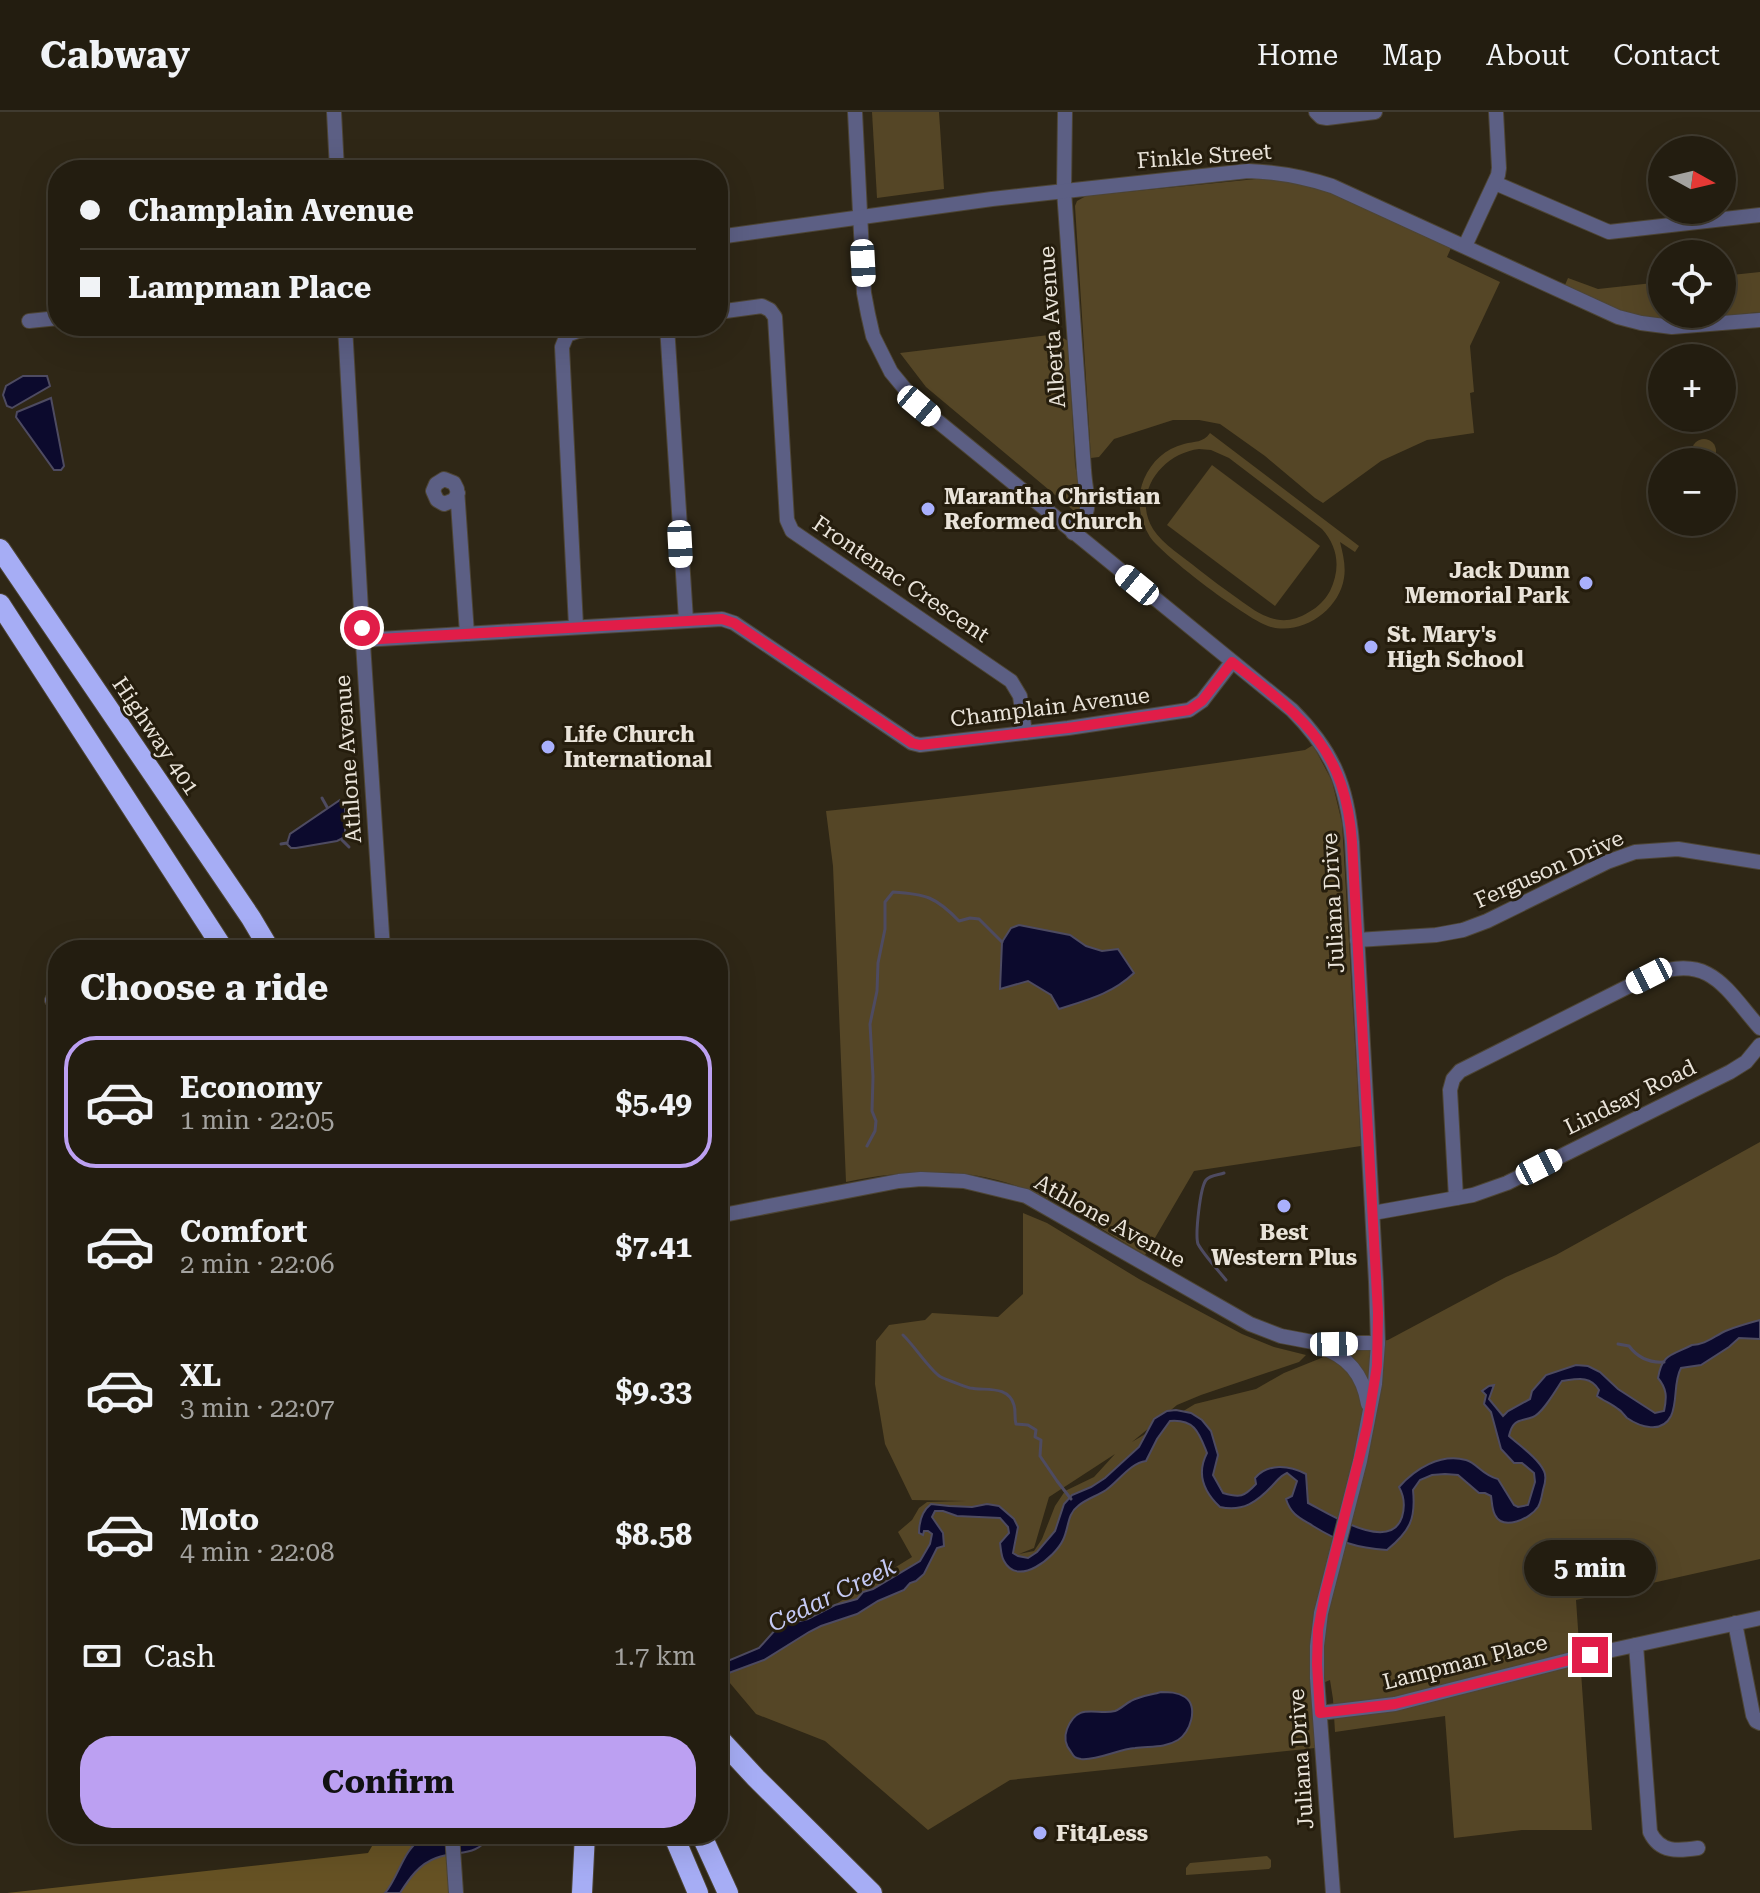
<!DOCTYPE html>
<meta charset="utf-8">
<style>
:root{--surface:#231d10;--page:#2f2a1e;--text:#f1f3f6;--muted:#a3a29f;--line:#403b30;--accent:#bca0f2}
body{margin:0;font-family:"Roboto Serif",serif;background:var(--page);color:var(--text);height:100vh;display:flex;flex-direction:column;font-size:30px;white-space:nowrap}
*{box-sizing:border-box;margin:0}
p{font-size:26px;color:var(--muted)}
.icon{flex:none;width:44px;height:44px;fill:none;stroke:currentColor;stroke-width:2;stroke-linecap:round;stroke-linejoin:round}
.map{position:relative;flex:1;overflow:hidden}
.drawer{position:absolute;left:48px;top:828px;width:680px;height:904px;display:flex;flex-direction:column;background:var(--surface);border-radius:32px;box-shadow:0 8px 32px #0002,0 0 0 2px var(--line)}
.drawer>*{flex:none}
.top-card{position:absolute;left:48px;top:48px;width:680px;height:176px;border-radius:32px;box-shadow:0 8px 32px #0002,0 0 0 2px var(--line);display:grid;align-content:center;height:176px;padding:0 32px;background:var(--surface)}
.needle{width:52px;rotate:98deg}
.controls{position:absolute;left:1648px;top:24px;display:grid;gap:16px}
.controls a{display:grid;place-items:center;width:88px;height:88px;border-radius:50%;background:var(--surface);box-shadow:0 8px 32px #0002,0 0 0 2px var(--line);font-size:40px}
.end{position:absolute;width:36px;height:36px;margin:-18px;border:10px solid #e11d48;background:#fff;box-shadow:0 0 0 4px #fff}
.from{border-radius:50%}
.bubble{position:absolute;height:56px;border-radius:28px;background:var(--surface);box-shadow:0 8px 32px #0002,0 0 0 2px var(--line);font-size:26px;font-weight:700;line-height:56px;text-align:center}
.car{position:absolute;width:24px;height:48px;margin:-24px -12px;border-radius:10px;box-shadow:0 0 6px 2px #0007;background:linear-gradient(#fff 24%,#345 0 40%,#fff 0 76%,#345 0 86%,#fff 0)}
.top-card b{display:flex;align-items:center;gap:28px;height:76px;font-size:30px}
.top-card b+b{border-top:2px solid var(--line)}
.top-card i{width:20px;height:20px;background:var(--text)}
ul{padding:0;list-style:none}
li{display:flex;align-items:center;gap:24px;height:132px;margin:0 16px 12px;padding:0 16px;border:4px solid transparent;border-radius:32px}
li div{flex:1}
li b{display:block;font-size:30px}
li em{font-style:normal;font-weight:700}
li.active{border-color:var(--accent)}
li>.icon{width:72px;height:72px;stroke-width:1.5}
h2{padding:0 32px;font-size:36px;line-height:96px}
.pay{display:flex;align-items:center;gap:20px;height:88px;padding:0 32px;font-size:30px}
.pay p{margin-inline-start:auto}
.action{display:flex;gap:16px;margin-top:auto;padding:16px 32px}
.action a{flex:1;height:92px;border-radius:32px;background:var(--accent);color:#111;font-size:32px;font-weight:700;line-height:92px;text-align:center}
header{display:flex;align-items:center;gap:48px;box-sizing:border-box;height:112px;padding:0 40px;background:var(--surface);border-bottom:2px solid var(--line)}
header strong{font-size:38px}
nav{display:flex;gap:44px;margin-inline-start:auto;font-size:28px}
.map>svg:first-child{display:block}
</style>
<header>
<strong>Cabway</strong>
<nav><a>Home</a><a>Map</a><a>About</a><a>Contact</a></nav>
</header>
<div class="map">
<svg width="1760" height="1781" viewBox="0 0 1760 1781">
<rect width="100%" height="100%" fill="#2f2716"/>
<g fill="#554626" fill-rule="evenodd">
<path d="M 872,0 L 939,0 L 944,77 L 877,86 Z"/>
<path d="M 1266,66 L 1300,70 L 1327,79 L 1451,136 L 1447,145 L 1500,170 L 1470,234 L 1474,280 L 1470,281 L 1474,321 L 1427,328 L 1381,349 L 1323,391 L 1315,386 L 1265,344 L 1220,312 L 1199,308 L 1173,308 L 1114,327 L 1099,345 L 1091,346 L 1075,94 L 1077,89 L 1086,84 Z"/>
<path d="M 1760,160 L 1760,200 C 1721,204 1679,212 1641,204 C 1614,198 1589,184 1565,173 L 1568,166 L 1598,177 L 1662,170 L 1662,202 L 1722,202 L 1722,164 Z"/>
<path d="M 1057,222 L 1068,229 L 1075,352 L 1082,396 L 1079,403 L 926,275 L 900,241 Z"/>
<path d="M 1210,321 L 1359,434 L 1355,440 L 1340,430 C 1343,442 1346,454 1344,466 C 1339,498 1303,523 1271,515 C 1250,510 1162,443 1150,425 C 1139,407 1136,386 1144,367 C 1152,349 1165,337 1184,332 C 1195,329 1203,331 1210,321 ZM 1199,337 L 1211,338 L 1229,346 L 1322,417 C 1338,435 1341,456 1330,479 C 1325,488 1318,495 1309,500 C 1281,518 1260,503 1237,486 C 1224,477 1211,467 1198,457 C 1184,445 1163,433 1153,417 C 1131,381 1163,341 1199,337 Z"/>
<circle cx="1704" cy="339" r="12"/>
<path d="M 1212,353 L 1320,434 L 1275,494 L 1167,413 Z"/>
<path d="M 1313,633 L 1332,669 L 1342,711 L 1361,1034 L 1194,1059 L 1145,1143 C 1110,1123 1075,1098 1038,1082 C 972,1054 915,1056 846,1070 L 833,754 L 826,699 C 986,683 1146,662 1305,638 Z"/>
<path d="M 1760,1030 L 1760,1447 L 1576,1488 L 1592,1718 L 1522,1718 L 1454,1726 L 1445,1604 L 1335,1620 L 1333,1587 L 1330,1568 L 1311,1576 L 1315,1636 L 1010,1668 L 928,1718 L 825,1629 L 756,1602 L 724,1564 L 802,1513 L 912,1445 L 898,1420 L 912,1408 L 919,1396 L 927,1390 L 966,1389 L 912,1388 L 885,1332 L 875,1272 L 876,1229 L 889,1213 L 925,1208 L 932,1201 L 998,1205 L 1023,1182 L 1023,1101 L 1047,1111 L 1139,1167 L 1242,1222 L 1274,1235 L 1306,1243 L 1299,1250 L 1201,1283 L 1177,1293 L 1132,1330 L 1195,1292 L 1256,1277 L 1284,1261 L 1351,1234 L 1388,1228 L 1506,1165 L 1556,1143 ZM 1115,1342 L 1094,1365 L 1065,1379 L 1055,1394 L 1042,1427 L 1034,1439 L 1019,1442 L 1034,1436 L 1049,1385 Z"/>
<path d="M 1267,1744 L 1271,1748 L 1271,1755 L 1269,1757 L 1186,1763 L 1186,1756 L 1190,1751 Z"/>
</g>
<path fill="#665224" d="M 379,1722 L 448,1722 L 453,1781 L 7,1781 L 368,1741 Z"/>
<g fill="#0c0a2d" stroke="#4e4b61" stroke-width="2">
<path d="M 23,264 L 47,264 L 50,274 L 12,296 L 7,294 L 3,283 L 6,274 Z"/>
<path d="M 51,286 L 64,354 L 61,358 L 54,358 L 16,305 L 17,300 Z"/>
<path d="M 340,688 L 343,690 L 345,694 L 345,725 L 337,729 L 296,736 L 291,736 L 287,732 L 290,722 Z"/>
<path d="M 1019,813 L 1070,823 L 1086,834 L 1102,839 L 1118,837 L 1134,861 C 1112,882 1087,888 1059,897 L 1051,883 L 1028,869 L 1000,877 L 1002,830 L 1011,816 Z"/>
<path d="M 1760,1208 L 1760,1227 L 1739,1226 L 1729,1235 L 1701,1253 L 1681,1256 C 1673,1271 1678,1289 1671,1304 C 1662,1322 1640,1315 1627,1306 C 1624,1303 1622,1299 1618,1297 C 1612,1292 1604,1289 1597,1284 L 1599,1278 C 1590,1263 1577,1267 1562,1269 C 1555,1279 1543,1301 1533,1305 C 1520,1310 1513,1306 1509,1324 C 1520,1334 1538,1346 1544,1359 C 1547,1365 1545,1372 1543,1378 C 1542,1383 1541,1390 1538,1395 C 1530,1407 1503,1419 1495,1403 C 1492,1398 1492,1390 1491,1384 L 1485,1381 L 1479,1381 L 1458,1363 L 1445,1362 L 1432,1363 L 1420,1368 L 1413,1378 C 1416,1407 1410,1419 1387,1438 C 1356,1436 1339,1430 1313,1414 C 1300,1406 1291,1403 1286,1387 L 1292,1384 L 1297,1369 L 1287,1361 C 1280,1364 1278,1368 1272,1374 C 1257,1390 1243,1400 1220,1395 C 1204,1380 1196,1362 1207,1341 C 1199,1321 1195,1307 1170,1309 L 1157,1327 L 1146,1349 C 1130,1351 1119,1369 1106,1378 C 1097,1384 1086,1387 1078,1394 C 1067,1402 1069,1416 1063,1428 C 1055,1445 1018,1476 1004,1449 C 1001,1444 1001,1437 1000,1431 L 1009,1421 L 1008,1415 L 1000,1406 L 957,1404 L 943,1399 L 935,1399 L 932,1405 L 943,1421 L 944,1434 L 937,1436 L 924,1462 L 916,1469 L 910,1471 L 904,1478 L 878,1489 L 857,1502 L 821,1514 L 809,1520 L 764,1548 L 718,1565 L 718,1551 L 723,1551 L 759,1536 L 776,1517 L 786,1511 L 792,1511 L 808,1507 L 835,1493 L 857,1487 L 863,1480 L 873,1477 L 920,1449 L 930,1432 L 932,1422 L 928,1419 L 924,1419 L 923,1423 L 919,1421 C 919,1410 922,1399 931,1392 L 949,1394 L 972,1395 L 987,1392 L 999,1394 L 1014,1407 L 1018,1415 L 1013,1441 L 1018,1444 L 1028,1446 L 1037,1440 L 1055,1419 L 1064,1392 L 1072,1383 L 1091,1375 L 1105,1366 L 1139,1335 L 1154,1307 L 1167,1299 L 1176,1298 L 1191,1301 L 1202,1308 L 1211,1319 L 1218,1343 L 1213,1363 L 1223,1381 C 1240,1386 1244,1385 1256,1372 L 1255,1366 C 1268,1351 1289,1353 1306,1362 L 1308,1391 C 1328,1401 1390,1442 1402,1405 C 1405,1395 1404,1384 1399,1375 C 1415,1357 1440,1341 1466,1348 C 1477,1351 1482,1363 1498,1367 L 1514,1393 L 1518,1395 L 1528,1393 L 1535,1370 L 1534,1361 L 1522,1351 L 1514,1351 L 1501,1337 L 1491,1300 L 1484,1292 L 1486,1283 L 1482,1279 L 1489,1274 L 1494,1273 L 1489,1287 L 1503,1304 L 1508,1299 L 1530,1287 L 1532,1279 L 1546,1263 L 1576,1253 L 1588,1254 L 1600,1260 L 1618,1277 L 1655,1301 L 1664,1299 C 1667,1285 1667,1277 1658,1266 C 1662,1241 1673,1243 1692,1233 C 1706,1233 1715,1223 1728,1218 C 1738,1214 1749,1211 1760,1208 Z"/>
<path d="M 1161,1580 C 1169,1580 1177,1580 1185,1585 C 1199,1595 1190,1621 1178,1628 C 1165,1636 1150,1634 1135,1636 C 1119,1637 1096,1649 1081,1647 C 1075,1646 1074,1645 1071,1640 C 1065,1633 1064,1625 1067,1617 C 1078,1589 1097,1604 1115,1599 C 1121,1597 1125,1592 1131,1589 C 1140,1584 1151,1583 1161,1580 Z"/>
<path d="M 460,1722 L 493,1722 C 473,1747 461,1737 436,1746 C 419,1752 409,1767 400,1781 L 385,1781 C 398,1766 404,1736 421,1728 C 432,1722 448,1723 460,1722 Z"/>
</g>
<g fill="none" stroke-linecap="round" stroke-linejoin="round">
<g stroke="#4e4b61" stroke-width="3">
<path d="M 322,686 L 327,695"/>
<path d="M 342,728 L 349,735"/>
<path d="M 281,732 L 287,731"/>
<path d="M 867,1034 L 875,1019 L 876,1009 L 872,999 L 873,965 L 870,912 L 877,879 L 878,851 L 885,817 L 885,790 L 893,780 C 926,782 936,785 959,809 L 970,806 L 979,807 L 1002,830"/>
<path d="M 1224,1061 C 1218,1063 1210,1063 1206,1068 C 1200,1076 1195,1123 1198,1132 C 1204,1143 1218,1158 1226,1168"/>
<path d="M 903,1223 C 913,1232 932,1261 941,1265 C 945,1267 966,1275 970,1276 C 986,1279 1008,1273 1014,1293 C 1016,1299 1014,1305 1016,1312 L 1028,1313 L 1036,1318 L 1035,1325 L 1041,1328 L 1040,1344 L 1057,1369 L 1071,1387"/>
<path d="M 1618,1232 L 1629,1234 C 1638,1246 1650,1251 1664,1250"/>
</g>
<defs>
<g id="minor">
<path d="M 334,0 L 337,58"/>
<path d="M 855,0 L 864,181 L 868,202 L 873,224 L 891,260 L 919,294 L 1292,598 C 1333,639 1347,673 1352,730 L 1376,1170 L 1378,1231 L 1375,1272 L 1360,1349 L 1321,1501 L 1317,1534 L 1317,1566 L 1333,1781"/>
<path d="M 1065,0 L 1064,79 L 1084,358 C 1086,390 1095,395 1073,421"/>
<path d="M 1316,0 L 1321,5 L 1327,6 L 1375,0"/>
<path d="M 1495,71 L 1609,120 L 1760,103"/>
<path d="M 718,125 L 992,87 L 1248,59 C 1278,60 1304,65 1332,74 L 1618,205 L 1641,211 L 1672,215 L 1760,208"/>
<path d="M 1465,134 L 1498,63 L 1499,56 L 1496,0"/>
<path d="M 718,200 L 762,194 L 770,198 L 775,205 L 787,408 L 792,419 L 1011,569 L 1020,584 L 1025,621"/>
<path d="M 29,209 L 58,206"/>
<path d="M 345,214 L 362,516 L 383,838"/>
<path d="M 667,214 L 686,508"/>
<path d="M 458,381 L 454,388 L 444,392 L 437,388 L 433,379 L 436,372 L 444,367 L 454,371 L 457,377 L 467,522"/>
<path d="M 576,514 L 562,235 L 567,223 L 578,219 L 617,214"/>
<path d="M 362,528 L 722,507 L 734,511 L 912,631 L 920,633 L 1068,616 L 1189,598 L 1202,589 L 1232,550"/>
<path d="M 1357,828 L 1436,823 L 1463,818 L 1487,809 L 1607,750 L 1635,740 L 1678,737 L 1760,750"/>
<path d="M 52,888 L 58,884"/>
<path d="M 1456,1086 L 1450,978 L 1453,967 L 1460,959 L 1651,863 C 1710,841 1725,876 1760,916"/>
<path d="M 1373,1101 L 1473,1083 L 1507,1071 L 1730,960 L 1746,950 L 1760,933"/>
<path d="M 718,1104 L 899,1069 L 921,1067 L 964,1069 L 1026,1084 L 1250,1212 L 1281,1224 L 1318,1231 L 1378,1231"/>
<path d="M 1320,1235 C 1348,1244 1363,1262 1368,1292"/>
<path d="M 1735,1511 L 1753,1603 L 1756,1609 L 1760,1611"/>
<path d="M 1636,1533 L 1650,1720 C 1660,1741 1678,1739 1698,1736"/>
<path d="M 1320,1601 L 1395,1592 L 1580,1545 L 1760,1506"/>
<path d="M 452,1722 L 456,1781"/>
</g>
<g id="highway">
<path d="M 0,437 L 251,806 L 270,838"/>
<path d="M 0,492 L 224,838"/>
<path d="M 718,1625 L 756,1666 L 872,1781"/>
<path d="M 673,1722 L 698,1781"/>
<path d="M 701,1722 L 728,1781"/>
<path d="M 582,1781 L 585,1722"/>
</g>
</defs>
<use href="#minor" stroke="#4d4535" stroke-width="16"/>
<use href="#highway" stroke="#4d4535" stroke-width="22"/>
<use href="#minor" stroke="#5c5f84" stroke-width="14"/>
<use href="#highway" stroke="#a6adf5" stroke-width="20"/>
</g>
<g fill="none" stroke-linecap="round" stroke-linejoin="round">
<path stroke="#e11d48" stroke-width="10" d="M 362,516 L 362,528 L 722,507 L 734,511 L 912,631 L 920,633 L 1068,616 L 1189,598 L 1202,589 L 1232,550 C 1302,605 1345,635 1352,730 L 1378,1201 L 1377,1254 L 1367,1315 L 1325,1482 L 1318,1518 L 1317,1552 L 1320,1601 L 1395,1592 L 1590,1543"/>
</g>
<g fill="#a9b0fc" stroke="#251d0d" stroke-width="3">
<circle cx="928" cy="397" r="8"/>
<circle cx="1586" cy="471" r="8"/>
<circle cx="1371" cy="535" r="8"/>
<circle cx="548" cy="635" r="8"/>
<circle cx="1284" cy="1094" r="8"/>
<circle cx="1040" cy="1721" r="8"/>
</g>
<g text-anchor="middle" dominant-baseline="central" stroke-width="6" stroke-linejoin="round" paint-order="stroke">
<g font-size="22" fill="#e9e3d9" stroke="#251d0d">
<text transform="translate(1204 44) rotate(-4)">Finkle Street</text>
<text transform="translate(1052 215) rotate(-94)">Alberta Avenue</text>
<text transform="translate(901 467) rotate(34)">Frontenac Crescent</text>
<text transform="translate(1050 595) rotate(-7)">Champlain Avenue</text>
<text transform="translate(156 624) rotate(56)">Highway 401</text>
<text transform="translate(348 647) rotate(-94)">Athlone Avenue</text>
<text transform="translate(1549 757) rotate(-24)">Ferguson Drive</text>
<text transform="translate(1333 791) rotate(-93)">Juliana Drive</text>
<text transform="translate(1630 985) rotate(-26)">Lindsay Road</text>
<text transform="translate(1110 1109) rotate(29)">Athlone Avenue</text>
<text transform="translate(1465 1550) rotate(-14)">Lampman Place</text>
<text transform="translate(1301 1647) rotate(-94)">Juliana Drive</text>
</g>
<g font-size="22" font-weight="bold" fill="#e9e3d9" stroke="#251d0d" text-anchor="start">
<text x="944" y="384">Marantha Christian<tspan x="944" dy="25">Reformed Church</tspan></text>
<text x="1570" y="458" text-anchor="end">Jack Dunn<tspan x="1570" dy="25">Memorial Park</tspan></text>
<text x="1387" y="522">St. Mary's<tspan x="1387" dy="25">High School</tspan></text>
<text x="564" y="622">Life Church<tspan x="564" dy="25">International</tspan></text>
<text x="1284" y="1120" text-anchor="middle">Best<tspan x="1284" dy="25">Western Plus</tspan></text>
<text x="1056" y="1721">Fit4Less</text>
</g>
<g font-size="24" font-style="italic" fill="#c5caf5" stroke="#251d0d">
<text transform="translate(832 1483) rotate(-26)">Cedar Creek</text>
</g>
</g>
</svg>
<div class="controls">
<a><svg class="needle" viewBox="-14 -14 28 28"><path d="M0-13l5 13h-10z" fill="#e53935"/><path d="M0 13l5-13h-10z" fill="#a3a29f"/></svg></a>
<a><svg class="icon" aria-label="locate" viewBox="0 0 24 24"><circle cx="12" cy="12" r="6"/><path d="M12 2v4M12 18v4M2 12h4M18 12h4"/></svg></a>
<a>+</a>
<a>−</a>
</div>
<i class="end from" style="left:362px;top:516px"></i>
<i class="end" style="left:1590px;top:1543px"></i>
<div class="bubble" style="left:1524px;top:1428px;width:132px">5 min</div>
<i class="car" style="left:863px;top:151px;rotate:177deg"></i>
<i class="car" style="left:919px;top:294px;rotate:130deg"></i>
<i class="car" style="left:680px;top:432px;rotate:177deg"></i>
<i class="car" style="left:1137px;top:473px;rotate:309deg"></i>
<i class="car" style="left:1649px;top:864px;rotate:243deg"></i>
<i class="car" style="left:1539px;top:1055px;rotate:63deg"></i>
<i class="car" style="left:1334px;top:1232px;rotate:89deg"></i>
<div class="top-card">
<b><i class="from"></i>Champlain Avenue</b>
<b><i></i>Lampman Place</b>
</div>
<section class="drawer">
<h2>Choose a ride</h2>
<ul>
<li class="active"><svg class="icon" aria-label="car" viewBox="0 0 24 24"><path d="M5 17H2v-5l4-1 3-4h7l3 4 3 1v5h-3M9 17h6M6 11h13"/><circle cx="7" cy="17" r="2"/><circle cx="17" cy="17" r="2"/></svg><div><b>Economy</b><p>1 min · 22:05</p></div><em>$5.49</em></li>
<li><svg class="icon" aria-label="car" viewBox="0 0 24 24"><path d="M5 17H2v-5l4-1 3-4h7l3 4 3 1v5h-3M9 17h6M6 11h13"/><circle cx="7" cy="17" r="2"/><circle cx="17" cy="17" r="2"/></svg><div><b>Comfort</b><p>2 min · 22:06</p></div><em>$7.41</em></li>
<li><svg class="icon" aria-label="car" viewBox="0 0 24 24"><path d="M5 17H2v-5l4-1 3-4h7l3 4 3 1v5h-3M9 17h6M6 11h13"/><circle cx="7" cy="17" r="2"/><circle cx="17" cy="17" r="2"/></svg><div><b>XL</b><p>3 min · 22:07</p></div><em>$9.33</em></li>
<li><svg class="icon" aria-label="car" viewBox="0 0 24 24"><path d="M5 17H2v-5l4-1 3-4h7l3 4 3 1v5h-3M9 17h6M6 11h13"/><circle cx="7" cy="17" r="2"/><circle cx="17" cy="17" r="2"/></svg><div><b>Moto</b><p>4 min · 22:08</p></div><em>$8.58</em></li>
</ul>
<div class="pay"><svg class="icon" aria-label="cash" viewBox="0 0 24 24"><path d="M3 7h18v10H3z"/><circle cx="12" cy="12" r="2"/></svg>Cash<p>1.7 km</p></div>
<div class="action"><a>Confirm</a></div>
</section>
</div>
